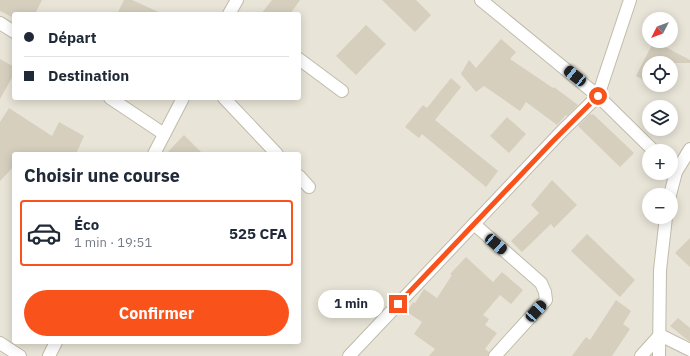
<!DOCTYPE html>
<html lang="fr">
<meta charset="utf-8">
<style>
:root{--surface:#fff;--page:#f6f6f7;--text:#1f2937;--muted:#747a83;--line:#e0e1e3;--accent:#f9531b}
body{margin:0;font-family:"IBM Plex Sans",sans-serif;background:var(--page);color:var(--text);height:100vh;display:flex;flex-direction:column;font-size:15px;white-space:nowrap}
*{box-sizing:border-box;margin:0}
p{font-size:13px;color:var(--muted)}
.icon{flex:none;width:22px;height:22px;fill:none;stroke:currentColor;stroke-width:2;stroke-linecap:round;stroke-linejoin:round}
.map{position:relative;flex:1;overflow:hidden}
.details{position:absolute;left:12px;top:152px;width:289px;height:192px;display:flex;flex-direction:column;background:var(--surface);border-radius:4px;box-shadow:0 2px 10px #0003}
.details>*{flex:none}
.guide{position:absolute;left:12px;top:12px;width:289px;height:88px;border-radius:4px;box-shadow:0 2px 10px #0003;display:grid;align-content:center;height:88px;padding:0 12px;background:var(--surface)}
.needle{width:26px;rotate:228deg}
.tools{position:absolute;left:642px;top:12px;display:grid;gap:8px}
.tools a{display:grid;place-items:center;width:36px;height:36px;border-radius:50%;background:var(--surface);box-shadow:0 2px 10px #0003;font-size:20px}
.end{position:absolute;width:18px;height:18px;margin:-9px;border:5px solid #f9531b;background:#fff;box-shadow:0 0 0 2px #fff}
.from{border-radius:50%}
.bubble{position:absolute;height:28px;border-radius:14px;background:var(--surface);box-shadow:0 2px 10px #0003;font-size:13px;font-weight:700;line-height:28px;text-align:center}
.car{position:absolute;width:12px;height:24px;margin:-12px -6px;border-radius:5px;box-shadow:0 0 3px 1px #0007;background:linear-gradient(#222 24%,#8ab4d8 0 40%,#222 0 76%,#8ab4d8 0 86%,#222 0)}
.guide b{display:flex;align-items:center;gap:14px;height:38px;font-size:15px}
.guide b+b{border-top:1px solid var(--line)}
.guide i{width:10px;height:10px;background:var(--text)}
ul{padding:0;list-style:none}
li{display:flex;align-items:center;gap:12px;height:66px;margin:0 8px 6px;padding:0 4px;border:2px solid transparent;border-radius:4px}
li div{flex:1}
li b{display:block;font-size:15px}
li em{font-style:normal;font-weight:700}
li.current{border-color:var(--accent)}
li>.icon{width:36px;height:36px;stroke-width:1.5}
h2{padding:0 12px;font-size:18px;line-height:48px}
.button{display:flex;gap:8px;margin-top:auto;padding:8px 12px}
.button a{flex:1;height:46px;border-radius:24px;background:var(--accent);color:#fff;font-size:16px;font-weight:700;line-height:46px;text-align:center}
.map>svg:first-child{display:block}
</style>
<div class="map">
<svg width="690" height="356" viewBox="0 0 690 356">
<rect width="100%" height="100%" fill="#f4f2e9"/>
<path fill="#e8e4d7" fill-rule="evenodd" d="M 0,0 L 690,0 L 690,356 L 0,356 ZM 14,14 L 299,14 L 299,98 L 14,98 ZM 649,19 L 671,19 L 671,41 L 649,41 ZM 649,63 L 671,63 L 671,85 L 649,85 ZM 649,107 L 671,107 L 671,129 L 649,129 ZM 649,151 L 671,151 L 671,173 L 649,173 ZM 14,154 L 299,154 L 299,342 L 14,342 ZM 649,195 L 671,195 L 671,217 L 649,217 Z"/>
<g fill="#d6cfbe">
<path d="M 0,0 L 42,0 L 35,14 L 14,14 L 14,18 L 0,11 Z"/>
<path d="M 124,0 L 132,0 L 163,14 L 117,14 Z"/>
<path d="M 272,0 L 300,0 L 290,14 L 261,14 Z"/>
<path d="M 382,0 L 416,0 L 431,15 L 415,32 Z"/>
<path d="M 366,25 L 386,44 L 356,75 L 336,56 Z"/>
<path d="M 501,39 L 516,52 L 510,59 L 553,88 L 554,87 L 578,105 L 567,116 L 566,115 L 557,125 L 526,102 L 520,111 L 484,86 L 476,92 L 461,74 L 469,60 L 476,68 Z"/>
<path d="M 654,41 L 690,60 L 690,63 L 649,63 L 649,83 L 636,76 Z"/>
<path d="M 0,59 L 14,67 L 14,74 L 0,99 Z"/>
<path d="M 451,78 L 461,87 L 435,120 L 498,171 L 486,187 L 422,134 L 419,138 L 405,127 L 423,105 L 427,108 Z"/>
<path d="M 9,108 L 52,136 L 59,122 L 84,136 L 76,154 L 14,154 L 14,166 L 0,181 L 0,122 Z"/>
<path d="M 590,114 L 592,115 L 593,114 L 634,153 L 620,167 L 578,126 Z"/>
<path d="M 507,117 L 526,134 L 509,153 L 490,136 Z"/>
<path d="M 184,135 L 203,154 L 166,154 Z"/>
<path d="M 552,180 L 577,205 L 554,228 L 551,224 L 522,252 L 511,241 L 539,213 L 531,205 Z"/>
<path d="M 587,234 L 635,280 L 620,297 L 571,251 Z"/>
<path d="M 690,238 L 690,267 L 675,253 Z"/>
<path d="M 466,257 L 493,282 L 502,272 L 523,290 L 511,304 L 500,295 L 483,315 L 489,319 L 485,325 L 497,333 L 485,349 L 489,352 L 488,356 L 429,356 L 435,349 L 414,334 L 422,322 L 407,312 L 413,302 L 415,303 L 424,289 L 437,298 L 452,275 L 450,274 Z"/>
<path d="M 616,300 L 631,311 L 623,324 L 630,329 L 612,356 L 572,356 L 586,337 L 590,340 Z"/>
<path d="M 678,318 L 690,328 L 690,342 L 670,326 Z"/>
</g>
<g fill="none" stroke-linecap="round" stroke-linejoin="round">
<defs>
<g id="minor">
<path d="M 481,0 L 598,96 L 654,151"/>
<path d="M 229,14 L 237,0"/>
<path d="M 0,23 L 14,32"/>
<path d="M 299,59 L 342,91"/>
<path d="M 110,98 L 164,134"/>
<path d="M 224,98 L 277,154"/>
<path d="M 154,154 L 183,98"/>
<path d="M 299,176 L 309,187"/>
<path d="M 670,195 L 676,172 L 690,149"/>
<path d="M 474,224 L 541,283 L 545,292 L 546,300 L 495,356"/>
<path d="M 0,343 L 20,356"/>
<path d="M 49,356 L 56,342"/>
<path d="M 349,356 L 562,131 L 598,96 L 630,0"/>
<path d="M 641,356 L 660,335 L 690,350"/>
<path d="M 659,356 L 660,270 L 666,217"/>
</g>
</defs>
<use href="#minor" stroke="#c0bbab" stroke-width="14"/>
<use href="#minor" stroke="#fff" stroke-width="12"/>
</g>
<g fill="none" stroke-linecap="round" stroke-linejoin="round">
<path stroke="#f9531b" stroke-width="5" d="M 398,304 L 552,142 L 598,96"/>
</g>
</svg>
<div class="tools">
<a><svg class="needle" viewBox="-14 -14 28 28"><path d="M0-13l5 13h-10z" fill="#e53935"/><path d="M0 13l5-13h-10z" fill="#747a83"/></svg></a>
<a><svg class="icon" aria-label="locate" viewBox="0 0 24 24"><circle cx="12" cy="12" r="6"/><path d="M12 2v4M12 18v4M2 12h4M18 12h4"/></svg></a>
<a><svg class="icon" aria-label="layers" viewBox="0 0 24 24"><path d="M12 4l9 5-9 5-9-5zM3 14l9 5 9-5"/></svg></a>
<a>+</a>
<a>−</a>
</div>
<i class="end from" style="left:598px;top:96px"></i>
<i class="end" style="left:398px;top:304px"></i>
<div class="bubble" style="left:318px;top:290px;width:66px">1 min</div>
<i class="car" style="left:575px;top:76px;rotate:309deg"></i>
<i class="car" style="left:496px;top:244px;rotate:131deg"></i>
<i class="car" style="left:536px;top:311px;rotate:42deg"></i>
<div class="guide">
<b><i class="from"></i>Départ</b>
<b><i></i>Destination</b>
</div>
<section class="details">
<h2>Choisir une course</h2>
<ul>
<li class="current"><svg class="icon" aria-label="car" viewBox="0 0 24 24"><path d="M5 17H2v-5l4-1 3-4h7l3 4 3 1v5h-3M9 17h6M6 11h13"/><circle cx="7" cy="17" r="2"/><circle cx="17" cy="17" r="2"/></svg><div><b>Éco</b><p>1 min · 19:51</p></div><em>525 CFA</em></li>
</ul>
<div class="button"><a>Confirmer</a></div>
</section>
</div>
